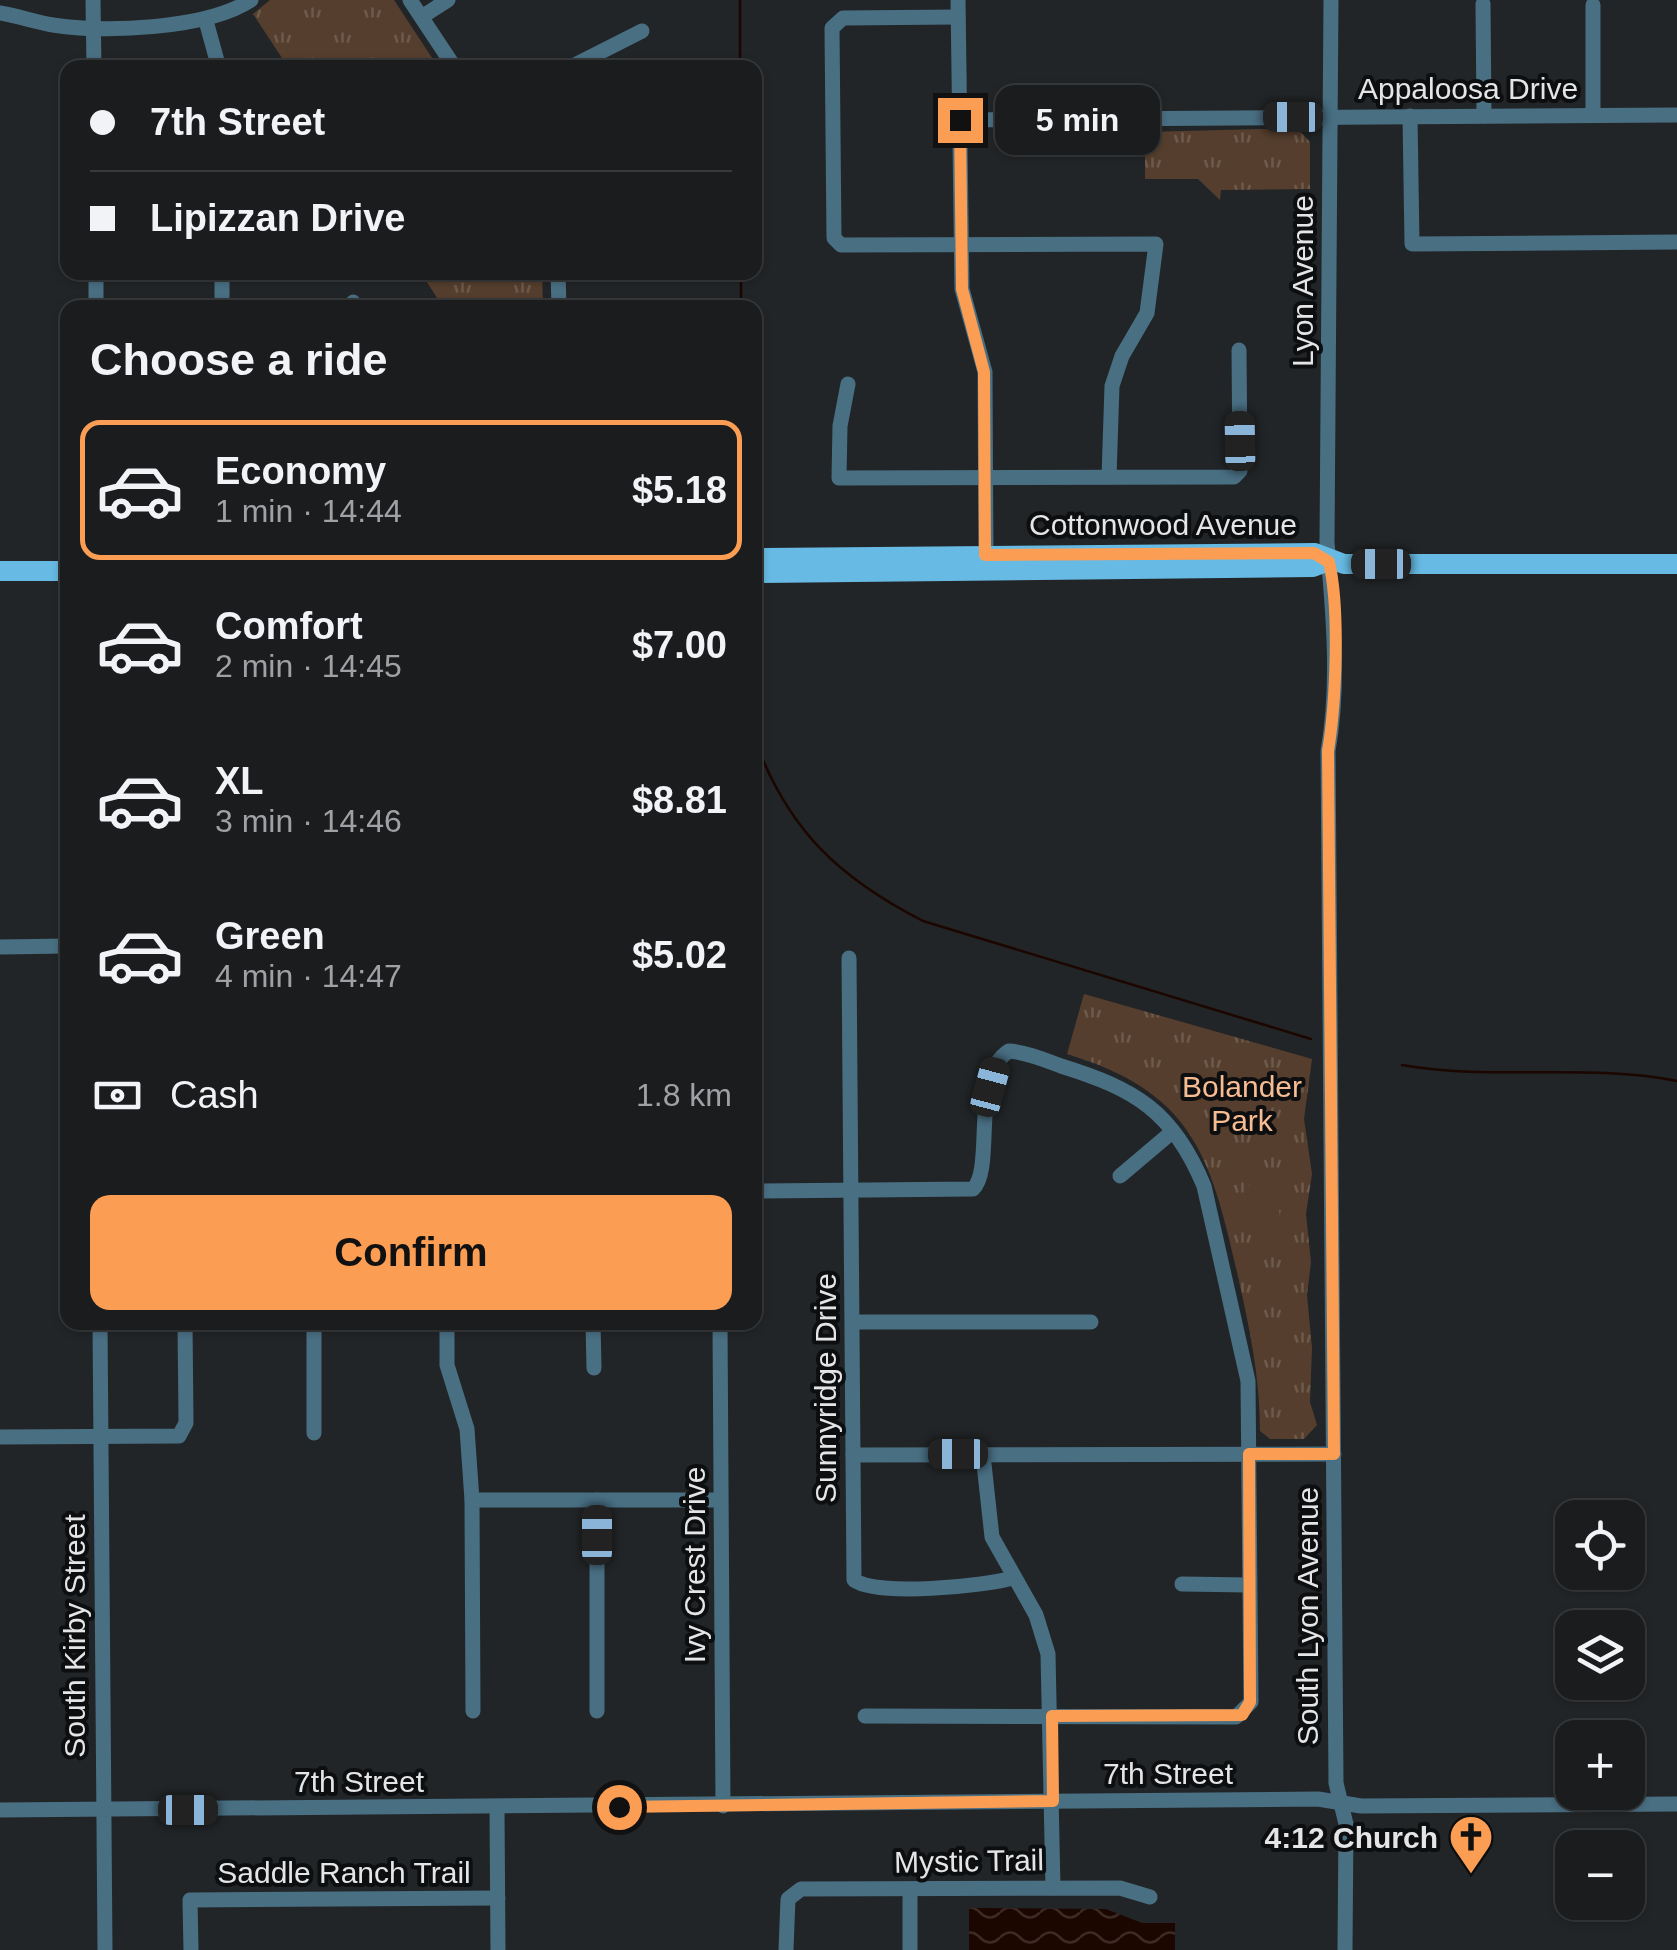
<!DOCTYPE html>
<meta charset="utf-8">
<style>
:root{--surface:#1a1c1d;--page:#232526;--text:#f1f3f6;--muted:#9fa1a4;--line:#383a3b;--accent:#fc9d54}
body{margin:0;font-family:Arial,sans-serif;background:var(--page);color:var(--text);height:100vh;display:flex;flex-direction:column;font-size:38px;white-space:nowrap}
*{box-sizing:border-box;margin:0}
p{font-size:32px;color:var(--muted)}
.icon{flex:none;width:55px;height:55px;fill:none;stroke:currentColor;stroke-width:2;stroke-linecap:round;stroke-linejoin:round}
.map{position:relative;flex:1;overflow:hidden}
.side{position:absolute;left:60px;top:300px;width:702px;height:1030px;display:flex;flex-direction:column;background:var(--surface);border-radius:20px;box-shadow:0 2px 8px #0004,0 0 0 2px var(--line)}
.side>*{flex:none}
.banner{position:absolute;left:60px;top:60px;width:702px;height:220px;border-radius:20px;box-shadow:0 2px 8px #0004,0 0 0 2px var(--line);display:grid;align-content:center;height:220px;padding:0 30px;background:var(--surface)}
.controls{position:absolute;left:1555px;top:1500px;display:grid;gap:20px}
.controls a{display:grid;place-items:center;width:90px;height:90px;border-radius:20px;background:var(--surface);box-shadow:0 2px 8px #0004,0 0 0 2px var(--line);font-size:50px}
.end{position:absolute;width:45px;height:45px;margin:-22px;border:12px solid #fc9d54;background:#111;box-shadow:0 0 0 5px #111}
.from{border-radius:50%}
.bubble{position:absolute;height:70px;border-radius:20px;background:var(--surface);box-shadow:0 2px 8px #0004,0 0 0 2px var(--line);font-size:32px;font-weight:800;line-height:70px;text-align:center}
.car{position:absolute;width:30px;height:60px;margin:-30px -15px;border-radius:12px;box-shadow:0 0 8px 2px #0007;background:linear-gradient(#222 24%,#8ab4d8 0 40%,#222 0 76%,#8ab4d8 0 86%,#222 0)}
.banner b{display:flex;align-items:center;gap:35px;height:95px;font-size:38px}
.banner b+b{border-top:2px solid var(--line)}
.banner i{width:25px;height:25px;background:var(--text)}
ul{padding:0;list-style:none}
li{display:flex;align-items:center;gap:30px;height:140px;margin:0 20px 15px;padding:0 10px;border:5px solid transparent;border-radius:20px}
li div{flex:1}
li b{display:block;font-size:38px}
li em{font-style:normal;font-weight:800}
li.selected{border-color:var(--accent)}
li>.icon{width:90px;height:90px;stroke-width:1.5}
h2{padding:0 30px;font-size:45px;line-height:120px}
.pay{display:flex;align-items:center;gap:25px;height:110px;padding:0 30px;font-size:38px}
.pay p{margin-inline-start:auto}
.cta{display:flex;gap:20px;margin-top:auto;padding:20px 30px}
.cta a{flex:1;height:115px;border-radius:20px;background:var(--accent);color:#111;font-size:40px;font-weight:800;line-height:115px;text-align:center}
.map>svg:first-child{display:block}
</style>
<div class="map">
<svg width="1677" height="1950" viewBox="0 0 1677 1950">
<defs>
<pattern id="grass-tufts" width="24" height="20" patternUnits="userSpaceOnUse" patternTransform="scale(2.5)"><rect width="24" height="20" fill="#553e2d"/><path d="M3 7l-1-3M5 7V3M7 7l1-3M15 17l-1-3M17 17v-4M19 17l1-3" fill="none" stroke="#6d5a4b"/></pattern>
<pattern id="water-waves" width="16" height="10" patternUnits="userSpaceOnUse" patternTransform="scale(2.5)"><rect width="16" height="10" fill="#1b0600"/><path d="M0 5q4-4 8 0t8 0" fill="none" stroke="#3c2a25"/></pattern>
</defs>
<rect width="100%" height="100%" fill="#222527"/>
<g fill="url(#grass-tufts)">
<path d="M 270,0 L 394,0 L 438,67 L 288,67 L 253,14 Z"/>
<path d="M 1297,128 L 1310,142 L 1310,189 L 1221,190 L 1220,200 L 1198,179 L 1145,179 L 1145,132 Z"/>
<path d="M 421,273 L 542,273 L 543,307 L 443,307 Z"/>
<path d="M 1084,994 L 1312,1059 L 1304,1119 L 1312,1174 L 1306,1214 L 1311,1262 L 1307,1295 L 1312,1348 L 1310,1402 L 1317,1425 L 1304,1439 L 1270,1439 L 1260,1431 C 1260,1375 1249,1326 1237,1272 C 1210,1154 1192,1092 1067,1054 Z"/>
</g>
<path fill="#553e2d" d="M 1260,1179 L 1275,1187 L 1281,1223 L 1275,1233 L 1265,1237 L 1250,1229 L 1246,1187 Z"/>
<path fill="url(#water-waves)" d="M 969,1908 L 1106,1909 L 1142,1923 L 1175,1923 L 1175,1950 L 969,1950 Z"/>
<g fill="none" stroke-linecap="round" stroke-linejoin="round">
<g stroke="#1b0600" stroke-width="2.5">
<path d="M 740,0 L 740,68"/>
<path d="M 741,272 L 741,308"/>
<path d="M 755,740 C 788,830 839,878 923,921 L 1311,1039"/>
<path d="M 1402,1065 C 1493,1081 1586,1063 1677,1081"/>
</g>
<g stroke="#496f83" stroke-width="15">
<path d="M 93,0 L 94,68"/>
<path d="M 410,0 L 455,68"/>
<path d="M 958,0 L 962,289 L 985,372 L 986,562"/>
<path d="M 1331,0 L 1327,542 C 1333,611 1340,683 1328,751 L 1336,1783 L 1346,1824 L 1345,1950"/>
<path d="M 1483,4 L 1484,116"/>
<path d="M 1593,5 L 1593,115"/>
<path d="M 0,13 C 18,16 35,22 53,25 C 106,33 207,29 251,0"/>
<path d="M 423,16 L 448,0"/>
<path d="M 958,17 L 843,18 L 832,28 L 834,238 L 841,245 L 1156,244 L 1147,313 L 1122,356 L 1112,386 L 1109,477"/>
<path d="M 206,21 L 219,68"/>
<path d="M 569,68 L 642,31"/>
<path d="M 1410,116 L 1412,244 L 1677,242"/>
<path d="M 960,120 L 1677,115"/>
<path d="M 96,272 L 96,308"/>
<path d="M 222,272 L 222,308"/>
<path d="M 558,272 L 559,308"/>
<path d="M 353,302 L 355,308"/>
<path d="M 848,384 L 840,426 L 839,478 L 1234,477 L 1240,471 L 1239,350"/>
<path d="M 0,947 L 68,946"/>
<path d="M 849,958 L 854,1580 C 877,1597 984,1586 1013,1578"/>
<path d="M 1120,1176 L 1172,1132"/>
<path d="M 755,1191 L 973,1189 C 995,1168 970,1075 1009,1051 C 1026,1052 1045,1060 1061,1066 C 1135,1089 1173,1111 1204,1186 L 1248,1381 L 1251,1702 L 1236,1717 L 865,1716"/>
<path d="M 100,1322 L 105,1950"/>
<path d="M 314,1322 L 314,1433"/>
<path d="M 447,1322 L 447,1365 L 467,1429 L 472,1500 L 473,1711"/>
<path d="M 593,1322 L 594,1368"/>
<path d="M 720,1322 L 723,1806"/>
<path d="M 853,1322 L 1091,1322"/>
<path d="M 0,1437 L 179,1436 L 186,1423 L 185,1322"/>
<path d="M 853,1455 L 1334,1454"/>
<path d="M 983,1455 L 992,1537 L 1036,1615 L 1048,1654 L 1053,1888"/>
<path d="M 472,1500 L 720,1500"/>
<path d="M 597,1500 L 597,1711"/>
<path d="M 1182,1584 L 1249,1585"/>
<path d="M 497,1808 L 498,1950"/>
<path d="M 0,1810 L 1318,1799 L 1361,1806 L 1677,1804"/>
<path d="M 910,1890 L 910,1950"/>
<path d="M 191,1950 L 190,1900 L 498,1898"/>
<path d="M 786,1950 L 788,1899 L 801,1889 L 1120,1888 L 1150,1897"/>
</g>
<g stroke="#67bae3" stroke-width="20">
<path d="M 755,558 L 1315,553 L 1344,564 L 1677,564"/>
<path d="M 0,571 L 68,571"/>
<path d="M 755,573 L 1313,567 L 1329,561"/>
</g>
</g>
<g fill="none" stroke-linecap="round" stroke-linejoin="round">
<path stroke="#fc9d54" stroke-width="12" d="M 619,1807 L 1053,1801 L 1052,1716 L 1242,1715 L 1250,1702 L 1249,1454 L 1334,1454 L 1328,751 C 1336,702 1340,609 1329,562 L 1314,553 L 985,555 L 984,372 L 962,289 L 960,120"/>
</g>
<defs>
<symbol id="church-pin" viewBox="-11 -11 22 30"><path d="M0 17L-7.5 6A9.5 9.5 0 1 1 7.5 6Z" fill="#fc9d54" stroke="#0d0e0f"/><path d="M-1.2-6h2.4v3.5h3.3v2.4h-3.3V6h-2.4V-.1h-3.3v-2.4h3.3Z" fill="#111"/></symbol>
</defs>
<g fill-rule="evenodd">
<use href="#church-pin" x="1446" y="1812" width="50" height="68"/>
</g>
<g text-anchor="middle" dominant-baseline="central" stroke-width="8" stroke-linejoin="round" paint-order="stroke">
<g font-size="30" fill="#e3e5e6" stroke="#0d0e0f">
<text x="1468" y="88">Appaloosa Drive</text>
<text transform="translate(1302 281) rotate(-90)">Lyon Avenue</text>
<text x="1163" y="524">Cottonwood Avenue</text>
<text transform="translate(825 1388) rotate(-90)">Sunnyridge Drive</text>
<text transform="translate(694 1565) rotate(-90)">Ivy Crest Drive</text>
<text transform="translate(1307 1616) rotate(-90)">South Lyon Avenue</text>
<text transform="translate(74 1636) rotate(-90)">South Kirby Street</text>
<text x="1168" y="1773">7th Street</text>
<text x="359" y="1781">7th Street</text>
<text transform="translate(969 1861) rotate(-1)">Mystic Trail</text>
<text x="344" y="1872">Saddle Ranch Trail</text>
</g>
<g font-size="30" fill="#f7bc92" stroke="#0d0e0f">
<text x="1242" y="1086">Bolander<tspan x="1242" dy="34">Park</tspan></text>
</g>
<g font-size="30" font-weight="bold" fill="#e3e5e6" stroke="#0d0e0f" text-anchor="end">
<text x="1438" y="1837">4:12 Church</text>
</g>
</g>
</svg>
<div class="controls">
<a><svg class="icon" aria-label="locate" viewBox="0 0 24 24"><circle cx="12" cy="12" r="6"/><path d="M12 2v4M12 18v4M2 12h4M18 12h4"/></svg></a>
<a><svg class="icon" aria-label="layers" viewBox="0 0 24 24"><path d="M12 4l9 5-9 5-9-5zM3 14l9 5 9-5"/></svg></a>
<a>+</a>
<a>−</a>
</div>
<i class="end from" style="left:619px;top:1807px"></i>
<i class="end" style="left:960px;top:120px"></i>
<div class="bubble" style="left:995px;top:85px;width:165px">5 min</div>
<i class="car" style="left:1293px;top:117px;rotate:270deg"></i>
<i class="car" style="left:1240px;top:441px;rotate:359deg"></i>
<i class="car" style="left:1381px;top:564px;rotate:270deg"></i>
<i class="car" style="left:990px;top:1087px;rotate:15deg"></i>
<i class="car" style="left:958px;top:1454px;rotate:270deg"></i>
<i class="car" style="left:597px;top:1535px;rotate:0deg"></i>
<i class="car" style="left:188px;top:1810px;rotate:90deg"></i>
<div class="banner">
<b><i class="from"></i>7th Street</b>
<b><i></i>Lipizzan Drive</b>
</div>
<section class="side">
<h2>Choose a ride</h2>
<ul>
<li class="selected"><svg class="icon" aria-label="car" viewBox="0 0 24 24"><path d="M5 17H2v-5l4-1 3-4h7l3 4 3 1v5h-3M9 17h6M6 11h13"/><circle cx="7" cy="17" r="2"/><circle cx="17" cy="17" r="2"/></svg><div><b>Economy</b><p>1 min · 14:44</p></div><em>$5.18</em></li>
<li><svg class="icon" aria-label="car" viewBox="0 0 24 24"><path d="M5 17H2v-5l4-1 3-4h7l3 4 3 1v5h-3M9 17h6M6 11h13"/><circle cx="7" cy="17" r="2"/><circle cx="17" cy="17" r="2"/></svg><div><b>Comfort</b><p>2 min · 14:45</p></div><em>$7.00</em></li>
<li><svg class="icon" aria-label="car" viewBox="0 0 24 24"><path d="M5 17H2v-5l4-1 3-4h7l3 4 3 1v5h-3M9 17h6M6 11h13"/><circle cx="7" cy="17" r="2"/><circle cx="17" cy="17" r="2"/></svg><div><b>XL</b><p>3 min · 14:46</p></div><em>$8.81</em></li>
<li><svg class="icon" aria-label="car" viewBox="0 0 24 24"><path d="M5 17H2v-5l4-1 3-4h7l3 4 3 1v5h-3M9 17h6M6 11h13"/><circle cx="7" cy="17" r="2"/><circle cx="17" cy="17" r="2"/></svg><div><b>Green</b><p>4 min · 14:47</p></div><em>$5.02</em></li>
</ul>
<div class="pay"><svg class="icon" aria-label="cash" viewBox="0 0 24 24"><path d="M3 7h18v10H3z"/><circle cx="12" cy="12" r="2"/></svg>Cash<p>1.8 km</p></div>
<div class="cta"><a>Confirm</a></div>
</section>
</div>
